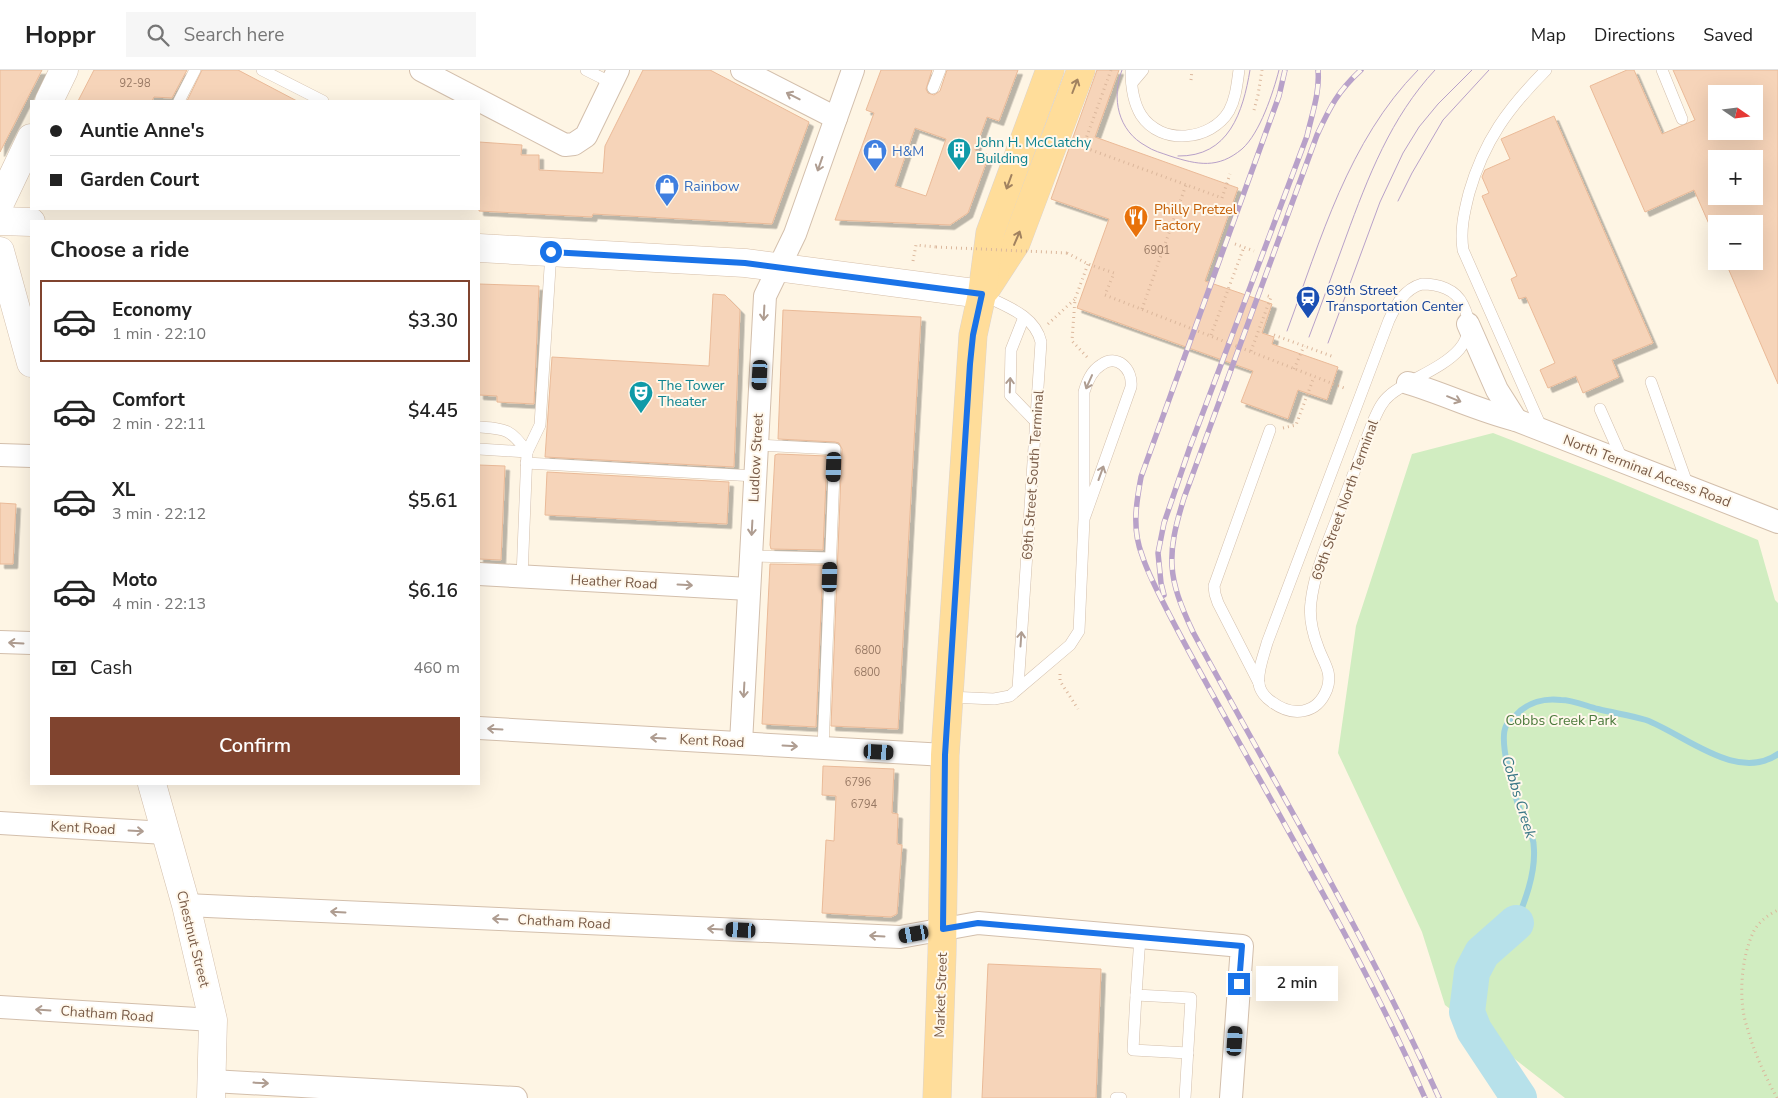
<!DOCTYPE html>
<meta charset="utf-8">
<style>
:root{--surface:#fff;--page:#f6f6f6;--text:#222;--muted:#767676;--line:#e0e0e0;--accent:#80442f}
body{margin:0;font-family:"Nunito Sans",sans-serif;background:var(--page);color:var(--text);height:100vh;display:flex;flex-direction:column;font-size:19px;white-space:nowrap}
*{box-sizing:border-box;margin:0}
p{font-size:16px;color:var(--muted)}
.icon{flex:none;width:28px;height:28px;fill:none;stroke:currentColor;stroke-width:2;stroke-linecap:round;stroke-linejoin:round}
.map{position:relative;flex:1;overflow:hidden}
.panel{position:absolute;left:30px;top:150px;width:450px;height:565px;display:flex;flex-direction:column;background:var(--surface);border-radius:0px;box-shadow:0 5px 20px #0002}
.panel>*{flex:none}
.guide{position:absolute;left:30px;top:30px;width:450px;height:110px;border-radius:0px;box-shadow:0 5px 20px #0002;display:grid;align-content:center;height:110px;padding:0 20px;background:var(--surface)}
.needle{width:32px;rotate:104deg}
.controls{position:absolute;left:1708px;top:15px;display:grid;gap:10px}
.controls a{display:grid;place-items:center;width:55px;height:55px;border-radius:0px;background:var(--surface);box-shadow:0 5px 20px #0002;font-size:25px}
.end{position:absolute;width:22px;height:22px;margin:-11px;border:6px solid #1a73e8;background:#fff;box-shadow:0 0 0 2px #fff}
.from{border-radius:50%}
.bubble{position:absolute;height:35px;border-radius:0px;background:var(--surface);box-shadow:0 5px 20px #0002;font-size:16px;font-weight:600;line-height:35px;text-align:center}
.car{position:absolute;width:15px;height:30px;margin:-15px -8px;border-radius:6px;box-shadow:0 0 4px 1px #0007;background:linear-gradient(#222 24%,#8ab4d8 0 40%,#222 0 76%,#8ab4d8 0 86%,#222 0)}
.guide b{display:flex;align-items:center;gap:18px;height:48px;font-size:19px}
.guide b+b{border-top:1px solid var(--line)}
.guide i{width:12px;height:12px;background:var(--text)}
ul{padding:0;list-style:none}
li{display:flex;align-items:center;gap:15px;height:82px;margin:0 10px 8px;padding:0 10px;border:2px solid transparent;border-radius:0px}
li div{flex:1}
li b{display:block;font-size:19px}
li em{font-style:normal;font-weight:600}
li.active{border-color:var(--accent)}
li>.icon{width:45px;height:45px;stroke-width:1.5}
h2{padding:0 20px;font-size:22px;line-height:60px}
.pay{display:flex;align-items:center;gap:12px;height:55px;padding:0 20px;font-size:19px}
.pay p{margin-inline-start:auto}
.action{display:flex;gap:10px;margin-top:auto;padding:10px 20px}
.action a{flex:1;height:58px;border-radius:0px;background:var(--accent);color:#fff;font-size:20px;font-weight:600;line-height:58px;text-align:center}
header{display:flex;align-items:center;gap:30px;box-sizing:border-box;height:70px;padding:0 25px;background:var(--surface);border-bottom:1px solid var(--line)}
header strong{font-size:24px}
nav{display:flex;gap:28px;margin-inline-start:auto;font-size:18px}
.search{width:350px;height:45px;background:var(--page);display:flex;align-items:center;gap:12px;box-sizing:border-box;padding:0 18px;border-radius:0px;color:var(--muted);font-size:19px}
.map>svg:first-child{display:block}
</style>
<header>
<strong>Hoppr</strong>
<div class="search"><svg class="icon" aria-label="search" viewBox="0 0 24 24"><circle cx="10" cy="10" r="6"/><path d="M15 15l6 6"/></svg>Search here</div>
<nav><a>Map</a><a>Directions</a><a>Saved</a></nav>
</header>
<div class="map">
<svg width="1778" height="1028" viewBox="0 0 1778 1028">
<defs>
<filter id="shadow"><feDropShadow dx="4.5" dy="4.5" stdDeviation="0" flood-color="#0004"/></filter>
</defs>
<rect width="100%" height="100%" fill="#fef5e4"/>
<path fill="#d1edc1" d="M 1493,363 L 1606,407 L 1758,470 L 1775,530 L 1778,533 L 1778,1028 L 1565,1028 L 1445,935 L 1422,862 L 1338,683 L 1356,556 L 1412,384 Z"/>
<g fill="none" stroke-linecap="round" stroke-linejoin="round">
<path stroke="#9cd0dd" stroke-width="6" d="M 1516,853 C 1525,831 1535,805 1534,780 C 1534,766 1528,757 1522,745 C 1515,728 1498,672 1506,656 C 1508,652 1513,648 1516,645 C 1528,632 1545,628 1561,630 C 1573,630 1586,636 1598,639 C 1613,643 1630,645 1646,650 C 1684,664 1737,713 1778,684"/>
<path stroke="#b7e1ea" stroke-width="36" d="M 1516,853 L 1482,883 L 1472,902 L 1467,942 L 1474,960 L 1519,1028"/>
</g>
<g fill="#f6d4b9" stroke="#eaba98" fill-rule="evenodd" filter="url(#shadow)">
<path d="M 0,0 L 42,0 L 0,82 Z"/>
<path d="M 94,0 L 187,0 L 172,28 L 154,27 L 152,31 L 78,31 Z"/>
<path d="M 202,0 L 238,0 L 297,31 L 187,31 Z"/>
<path d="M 643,0 L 710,0 L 809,52 L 772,154 L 593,144 L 592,147 L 479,141 L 479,72 L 522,75 L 521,85 L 539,85 L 539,100 L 603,103 L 605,76 Z"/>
<path d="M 881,0 L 932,0 L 926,19 L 928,23 L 934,25 L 940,21 L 947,0 L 1018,0 L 999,51 L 987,47 L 975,80 L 989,85 L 968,143 L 950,155 L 835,150 L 874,43 L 866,40 ZM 915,58 L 946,69 L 926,126 L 895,116 Z"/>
<path d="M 1097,0 L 1119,0 L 1095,67 L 1238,118 L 1205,211 L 1272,234 L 1262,263 L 1274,267 L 1272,274 L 1338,297 L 1327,330 L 1298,320 L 1288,349 L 1241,332 L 1253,301 L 1077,238 L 1109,149 L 1051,129 Z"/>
<path d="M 1627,0 L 1634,0 L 1662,64 L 1695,50 L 1673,0 L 1778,0 L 1778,314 L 1725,191 L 1754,191 L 1754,154 L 1709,154 L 1694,120 L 1645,142 L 1590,16 ZM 1716,24 L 1754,24 L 1754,61 L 1716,61 ZM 1716,89 L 1754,89 L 1754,126 L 1716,126 Z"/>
<path d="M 1554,46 L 1653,273 L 1612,290 L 1619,307 L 1583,323 L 1576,306 L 1548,318 L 1540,300 L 1555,293 L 1526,227 L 1519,229 L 1511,209 L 1517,206 L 1482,126 L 1489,123 L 1482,107 L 1485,100 L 1510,89 L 1501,69 Z"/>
<path d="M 479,214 L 539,216 L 534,334 L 497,332 L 497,326 L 479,325 Z"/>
<path d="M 713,224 L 725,225 L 740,240 L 734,397 L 545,387 L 552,287 L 709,296 Z"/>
<path d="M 783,240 L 921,247 L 898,659 L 831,656 L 842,379 L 839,373 L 835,372 L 778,369 Z"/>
<path d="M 778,384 L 827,386 L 823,480 L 771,479 L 770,475 L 775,385 Z"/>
<path d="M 479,395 L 505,396 L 501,490 L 479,489 Z"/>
<path d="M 547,402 L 729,412 L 727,454 L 545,445 Z"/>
<path d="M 0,433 L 16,434 L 13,494 L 0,494 Z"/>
<path d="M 770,494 L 823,495 L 816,657 L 762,654 Z"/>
<path d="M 823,696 L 894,699 L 892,743 L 898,744 L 897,774 L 902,775 L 897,844 L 891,847 L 822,843 L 826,770 L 834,771 L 836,726 L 822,725 Z"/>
<path d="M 988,894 L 1101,899 L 1096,1028 L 982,1028 Z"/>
</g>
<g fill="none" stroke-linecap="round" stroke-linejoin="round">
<defs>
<g id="service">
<path d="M 262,0 L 323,31"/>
<path d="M 586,0 L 612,13"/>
<path d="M 1131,0 C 1131,14 1133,32 1141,45 C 1161,76 1211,71 1229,41 C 1236,28 1237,14 1239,0"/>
<path d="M 1662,0 L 1682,49"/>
<path d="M 1132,13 L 1143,0"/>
<path d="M 933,18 L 940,0"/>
<path d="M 179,31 L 195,0"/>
<path d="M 1422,214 C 1438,214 1456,219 1463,235 C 1489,287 1418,301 1390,325 C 1381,332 1377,343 1372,354 C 1360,387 1347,420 1335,453 C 1325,479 1314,505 1311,532 C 1309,546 1313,564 1318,577 C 1323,592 1333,602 1327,619 C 1317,645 1292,647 1272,632 C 1266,628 1260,621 1259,614 C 1257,601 1264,585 1267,573 L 1389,250 C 1396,235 1404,219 1422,214 Z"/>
<path d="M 983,225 C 1005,236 1035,245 1041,272 L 1018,618"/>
<path d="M 1024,247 L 1011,280 L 1010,325 L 1037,353"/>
<path d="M 1651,312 L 1688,416"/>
<path d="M 1600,339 L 1623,391"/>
<path d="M 479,357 C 506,359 511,359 527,382"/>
<path d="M 1542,359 L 1463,180 C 1460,160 1464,143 1469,123 C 1484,71 1508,38 1546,0"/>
<path d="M 757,375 L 835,379 L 823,678"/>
<path d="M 479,379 L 527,382 L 522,507"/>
<path d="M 527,382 L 540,355 L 551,182"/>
<path d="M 526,393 L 755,406"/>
<path d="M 751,486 L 830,488"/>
<path d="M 1259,613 L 1218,533 L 1215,524 L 1214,516 L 1270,360"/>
<path d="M 949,627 L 994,629 L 1010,626 L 1070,575 L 1079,561 L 1084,449 L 1084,322 C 1087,312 1091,301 1101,295 C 1117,283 1133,299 1131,317 L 1084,449"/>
<path d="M 1140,867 L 1136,925 L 1191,928 L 1185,1028"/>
<path d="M 1136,925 L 1133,980 L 1188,983"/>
<path d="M 1116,1028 L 1121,1028"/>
</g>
<g id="minor">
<path d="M 421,0 L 565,75 L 574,74 L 586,66 L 618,0"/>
<path d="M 742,0 L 836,48"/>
<path d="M 1468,254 L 1497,320 L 1516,350"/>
<path d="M 1408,313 C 1445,324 1479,341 1516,350 L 1778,452"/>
<path d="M 0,385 L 31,386"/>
<path d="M 479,504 L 749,519"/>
<path d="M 0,572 L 31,573"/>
<path d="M 479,658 L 945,685"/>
<path d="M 741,673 L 765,226 L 795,164 L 853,0"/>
<path d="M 0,753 L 165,763"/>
<path d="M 186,835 L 900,867 L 978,853 L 1242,876 L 1231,1028"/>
<path d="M 0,937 L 213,950"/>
<path d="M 212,1011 L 516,1028"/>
</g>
<g id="tertiary">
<path d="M 49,31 L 64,0"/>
<path d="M 0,133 L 31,68"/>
<path d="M 0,181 L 31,293"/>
<path d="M 152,714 L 186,835 L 213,950 L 211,1028"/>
</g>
<g id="secondary">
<path d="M 0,151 L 31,152"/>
<path d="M 479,178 L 745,193 L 982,224"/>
</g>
<g id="primary">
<path d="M 986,219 L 1016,173 L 1081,0"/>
<path d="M 937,1028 L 942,883 L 945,685 L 973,265 L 982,224 L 990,163 L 1050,0"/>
</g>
</defs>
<use href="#service" stroke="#d3bfac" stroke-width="12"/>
<use href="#minor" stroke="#d3bfac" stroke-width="24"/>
<use href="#tertiary" stroke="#d3bfac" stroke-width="29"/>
<use href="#secondary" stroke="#d6bfa9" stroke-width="29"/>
<use href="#primary" stroke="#dcd4cf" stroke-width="29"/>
<g stroke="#dbb79c" stroke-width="3" stroke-dasharray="1 4" stroke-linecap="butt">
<path d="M 1111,0 L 1083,77 L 1222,128 L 1230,104"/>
<path d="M 1191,10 L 1192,0"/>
<path d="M 1254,40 L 1258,25 L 1262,0"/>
<path d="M 1235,174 L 1254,181"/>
<path d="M 1067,183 L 1088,194 L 1114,203 L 1105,225 L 1344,318"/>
<path d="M 913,191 L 916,175 L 936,177"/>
<path d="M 1142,239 L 1186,115"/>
<path d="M 1048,254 L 1075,229"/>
<path d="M 1211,265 L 1244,177"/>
<path d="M 1274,265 L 1334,287"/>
<path d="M 1251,281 L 1271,227 L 1265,225"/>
<path d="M 1087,287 L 1072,271 L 1075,229 L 1088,194"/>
<path d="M 1294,299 L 1304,276"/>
<path d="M 1283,358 L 1296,355 L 1314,307"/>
<path d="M 1060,604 L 1060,611 L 1078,639"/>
<path d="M 1777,1028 C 1765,1006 1754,982 1747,957 C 1738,931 1741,888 1753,863 C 1757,853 1769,844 1778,840"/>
</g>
<use href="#service" stroke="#fff" stroke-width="11"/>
<use href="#minor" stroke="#fff" stroke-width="22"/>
<use href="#tertiary" stroke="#fff" stroke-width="28"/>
<use href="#secondary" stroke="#fff" stroke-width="28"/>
<use href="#primary" stroke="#ffdd9a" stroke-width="28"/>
<g stroke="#b8a1c9" stroke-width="1">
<path d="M 1122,0 C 1111,28 1118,61 1146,76 C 1153,81 1162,83 1170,86 C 1198,95 1218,99 1242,79 C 1260,63 1273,23 1279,0"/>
<path d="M 1178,86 C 1229,87 1243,42 1250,0"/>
<path d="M 1398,131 L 1412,103 L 1443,50 L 1489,0"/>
<path d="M 1287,261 C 1321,169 1348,71 1418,0"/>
<path d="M 1309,267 C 1322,233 1334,200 1346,167 C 1368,107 1391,47 1435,0"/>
<path d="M 1328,273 L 1380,132 L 1403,83 L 1419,57 L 1438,34 L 1472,0"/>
</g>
<defs>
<g id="rail">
<path d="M 1285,0 L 1279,26 L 1141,407 C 1136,434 1132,459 1142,485 C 1148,504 1158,522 1167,540 C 1187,579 1209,618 1230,656 C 1298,779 1369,900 1425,1028"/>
<path d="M 1361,0 C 1338,21 1330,37 1317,65 L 1184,428 C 1166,486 1167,507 1193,562 C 1276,716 1367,868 1439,1028"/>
<path d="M 1164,525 L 1161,513 L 1158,483 L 1164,453 L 1190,377 L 1307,66 C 1312,44 1320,22 1318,0"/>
</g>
</defs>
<use href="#rail" stroke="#b8a1c9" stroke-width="5.5"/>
<use href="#rail" stroke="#fff8ec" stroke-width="4" stroke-dasharray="11" stroke-linecap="butt"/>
<path stroke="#dbb79c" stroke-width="3" stroke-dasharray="1 4" stroke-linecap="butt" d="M 936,177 L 1067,183"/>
</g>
<defs><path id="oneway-shaft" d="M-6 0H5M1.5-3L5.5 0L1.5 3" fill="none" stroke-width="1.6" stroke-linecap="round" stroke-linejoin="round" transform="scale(1.25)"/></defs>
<g stroke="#a18260">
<use href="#oneway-shaft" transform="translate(1075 16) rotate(-69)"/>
<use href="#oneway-shaft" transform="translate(1009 112) rotate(110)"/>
<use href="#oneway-shaft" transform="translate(1017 168) rotate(-67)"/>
</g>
<g stroke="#af9d91">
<use href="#oneway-shaft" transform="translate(793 26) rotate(-153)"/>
<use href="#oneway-shaft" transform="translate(820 94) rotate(109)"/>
<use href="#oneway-shaft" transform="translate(764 243) rotate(93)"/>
<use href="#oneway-shaft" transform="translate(1089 312) rotate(114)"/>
<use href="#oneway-shaft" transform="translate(1010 315) rotate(-88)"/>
<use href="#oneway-shaft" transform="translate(1454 329) rotate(22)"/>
<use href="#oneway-shaft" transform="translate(1101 403) rotate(-70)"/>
<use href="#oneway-shaft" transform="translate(752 458) rotate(93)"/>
<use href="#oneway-shaft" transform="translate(685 515) rotate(3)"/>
<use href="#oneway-shaft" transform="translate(1021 569) rotate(-86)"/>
<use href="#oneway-shaft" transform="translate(16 573) rotate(-177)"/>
<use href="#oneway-shaft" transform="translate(744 620) rotate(93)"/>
<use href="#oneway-shaft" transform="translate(495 659) rotate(-177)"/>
<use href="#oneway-shaft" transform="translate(658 668) rotate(-177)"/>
<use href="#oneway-shaft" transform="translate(790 676) rotate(3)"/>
<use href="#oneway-shaft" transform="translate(136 761) rotate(3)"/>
<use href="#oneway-shaft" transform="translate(338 842) rotate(-177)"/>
<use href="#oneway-shaft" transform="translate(500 849) rotate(-177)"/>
<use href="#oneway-shaft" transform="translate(715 859) rotate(-177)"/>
<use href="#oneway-shaft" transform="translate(877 866) rotate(-177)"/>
<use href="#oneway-shaft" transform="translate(43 940) rotate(-176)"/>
<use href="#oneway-shaft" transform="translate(261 1013) rotate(3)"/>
</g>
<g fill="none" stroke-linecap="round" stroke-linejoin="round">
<path stroke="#1a73e8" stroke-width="6" d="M 551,182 L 745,193 L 982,224 L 973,265 L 970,294 L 945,685 L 943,859 L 978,853 L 1242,876 L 1239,914"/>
</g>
<defs>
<symbol id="building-pin" viewBox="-11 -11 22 30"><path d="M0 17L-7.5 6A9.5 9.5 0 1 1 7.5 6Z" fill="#0f9aa8" stroke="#fff8ec"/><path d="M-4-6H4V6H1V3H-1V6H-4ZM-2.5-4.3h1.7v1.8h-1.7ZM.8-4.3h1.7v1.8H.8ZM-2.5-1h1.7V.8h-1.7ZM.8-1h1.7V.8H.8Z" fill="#fff"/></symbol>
<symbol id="shop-pin" viewBox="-11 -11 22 30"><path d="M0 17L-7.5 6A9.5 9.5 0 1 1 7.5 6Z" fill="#3f7fe0" stroke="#fff8ec"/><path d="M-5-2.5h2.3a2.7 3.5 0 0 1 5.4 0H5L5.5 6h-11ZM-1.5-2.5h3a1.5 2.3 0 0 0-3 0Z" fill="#fff"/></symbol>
<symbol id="restaurant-pin" viewBox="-11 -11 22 30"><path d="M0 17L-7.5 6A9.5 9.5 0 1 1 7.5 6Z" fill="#e8710a" stroke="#fff8ec"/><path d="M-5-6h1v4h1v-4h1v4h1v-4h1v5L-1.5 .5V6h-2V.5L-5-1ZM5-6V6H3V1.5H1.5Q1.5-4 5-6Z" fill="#fff"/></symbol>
<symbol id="station-pin" viewBox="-11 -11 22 30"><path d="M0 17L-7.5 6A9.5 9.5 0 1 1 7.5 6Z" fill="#1a4fb4" stroke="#fff8ec"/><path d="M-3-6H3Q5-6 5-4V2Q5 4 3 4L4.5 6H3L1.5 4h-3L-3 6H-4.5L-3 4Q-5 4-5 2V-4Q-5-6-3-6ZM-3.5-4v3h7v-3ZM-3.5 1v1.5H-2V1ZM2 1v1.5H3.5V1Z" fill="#fff"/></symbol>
<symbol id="theatre-pin" viewBox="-11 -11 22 30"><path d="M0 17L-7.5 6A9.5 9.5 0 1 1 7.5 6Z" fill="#0f9aa8" stroke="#fff8ec"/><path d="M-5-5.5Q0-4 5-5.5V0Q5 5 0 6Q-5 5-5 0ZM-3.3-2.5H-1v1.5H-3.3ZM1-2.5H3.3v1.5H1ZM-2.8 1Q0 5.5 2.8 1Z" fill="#fff"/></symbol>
</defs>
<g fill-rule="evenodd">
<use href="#building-pin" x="945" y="66" width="28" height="38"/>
<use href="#shop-pin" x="861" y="67" width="28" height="38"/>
<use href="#shop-pin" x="653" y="102" width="28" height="38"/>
<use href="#restaurant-pin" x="1122" y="133" width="28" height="38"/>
<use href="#station-pin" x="1294" y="214" width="28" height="38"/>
<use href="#theatre-pin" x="627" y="309" width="28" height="38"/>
</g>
<g text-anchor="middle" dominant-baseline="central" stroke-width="4" stroke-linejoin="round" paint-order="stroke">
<g font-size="11" fill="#987964">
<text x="135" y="13">92-98</text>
<text x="1157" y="180">6901</text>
<text x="868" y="580">6800</text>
<text x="867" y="602">6800</text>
<text x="858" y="712">6796</text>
<text x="864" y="734">6794</text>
</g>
<g font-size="14" fill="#0d838f" stroke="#fff8ec" text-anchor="start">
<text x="976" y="72">John H. McClatchy<tspan x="976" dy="16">Building</tspan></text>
<text x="658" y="315">The Tower<tspan x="658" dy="16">Theater</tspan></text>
</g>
<g font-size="14" fill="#366cbe" stroke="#fff8ec" text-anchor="start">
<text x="892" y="81">H&amp;M</text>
<text x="684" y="116">Rainbow</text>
</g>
<g font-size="14" fill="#c56008" stroke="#fff8ec" text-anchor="start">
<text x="1154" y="139">Philly Pretzel<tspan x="1154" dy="16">Factory</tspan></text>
</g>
<g font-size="14" fill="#164399" stroke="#fff8ec" text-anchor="start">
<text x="1326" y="220">69th Street<tspan x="1326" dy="16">Transportation Center</tspan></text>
</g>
<g font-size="14" fill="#795b47" stroke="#fff8ec">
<text transform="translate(756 388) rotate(-87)">Ludlow Street</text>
<text transform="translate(1647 401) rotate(21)">North Terminal Access Road</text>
<text transform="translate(1033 405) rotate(-86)">69th Street South Terminal</text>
<text transform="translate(1345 430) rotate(-70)">69th Street North Terminal</text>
<text transform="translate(614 512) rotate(3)">Heather Road</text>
<text transform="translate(712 671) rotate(3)">Kent Road</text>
<text transform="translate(83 758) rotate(3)">Kent Road</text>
<text transform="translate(564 852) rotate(3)">Chatham Road</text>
<text transform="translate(193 869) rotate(76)">Chestnut Street</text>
<text transform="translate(941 925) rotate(-88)">Market Street</text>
<text transform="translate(107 944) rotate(4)">Chatham Road</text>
</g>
<g font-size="14" fill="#4c7a3c" stroke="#fff8ec">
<text x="1561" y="650">Cobbs Creek Park</text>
</g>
<g font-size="15" font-style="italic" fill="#3b7887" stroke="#fff8ec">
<text transform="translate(1519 727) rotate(73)">Cobbs Creek</text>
</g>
</g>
</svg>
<div class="controls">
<a><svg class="needle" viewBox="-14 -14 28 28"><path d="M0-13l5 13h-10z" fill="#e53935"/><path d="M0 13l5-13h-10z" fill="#767676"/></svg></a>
<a>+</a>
<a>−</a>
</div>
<i class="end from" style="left:551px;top:182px"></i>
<i class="end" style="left:1239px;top:914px"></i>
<div class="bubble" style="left:1256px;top:896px;width:82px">2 min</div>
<i class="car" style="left:760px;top:305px;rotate:183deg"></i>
<i class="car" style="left:834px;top:397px;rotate:182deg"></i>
<i class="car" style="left:830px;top:507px;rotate:2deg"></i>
<i class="car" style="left:879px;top:682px;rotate:93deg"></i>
<i class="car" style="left:741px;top:860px;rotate:273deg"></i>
<i class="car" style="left:914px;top:864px;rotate:260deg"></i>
<i class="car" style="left:1235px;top:971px;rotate:4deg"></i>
<div class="guide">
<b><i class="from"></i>Auntie Anne's</b>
<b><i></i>Garden Court</b>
</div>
<section class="panel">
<h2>Choose a ride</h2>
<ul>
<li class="active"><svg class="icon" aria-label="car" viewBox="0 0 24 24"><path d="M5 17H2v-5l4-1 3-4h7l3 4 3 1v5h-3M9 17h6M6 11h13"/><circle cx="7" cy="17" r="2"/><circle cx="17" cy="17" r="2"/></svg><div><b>Economy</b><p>1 min · 22:10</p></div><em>$3.30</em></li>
<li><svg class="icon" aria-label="car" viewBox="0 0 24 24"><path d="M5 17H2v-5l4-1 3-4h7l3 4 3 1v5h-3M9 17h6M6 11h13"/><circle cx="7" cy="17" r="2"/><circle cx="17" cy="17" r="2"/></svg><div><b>Comfort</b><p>2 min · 22:11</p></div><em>$4.45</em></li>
<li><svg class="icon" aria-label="car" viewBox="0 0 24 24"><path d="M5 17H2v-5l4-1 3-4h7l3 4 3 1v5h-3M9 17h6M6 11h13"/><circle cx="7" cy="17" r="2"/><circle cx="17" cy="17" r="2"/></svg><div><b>XL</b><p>3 min · 22:12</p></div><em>$5.61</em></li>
<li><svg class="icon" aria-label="car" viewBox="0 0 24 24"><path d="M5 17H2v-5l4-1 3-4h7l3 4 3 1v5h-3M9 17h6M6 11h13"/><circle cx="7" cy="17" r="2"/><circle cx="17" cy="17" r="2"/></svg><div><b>Moto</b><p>4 min · 22:13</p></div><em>$6.16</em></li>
</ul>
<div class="pay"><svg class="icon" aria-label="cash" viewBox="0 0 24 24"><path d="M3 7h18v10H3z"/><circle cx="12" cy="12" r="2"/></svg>Cash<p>460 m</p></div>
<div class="action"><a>Confirm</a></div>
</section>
</div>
